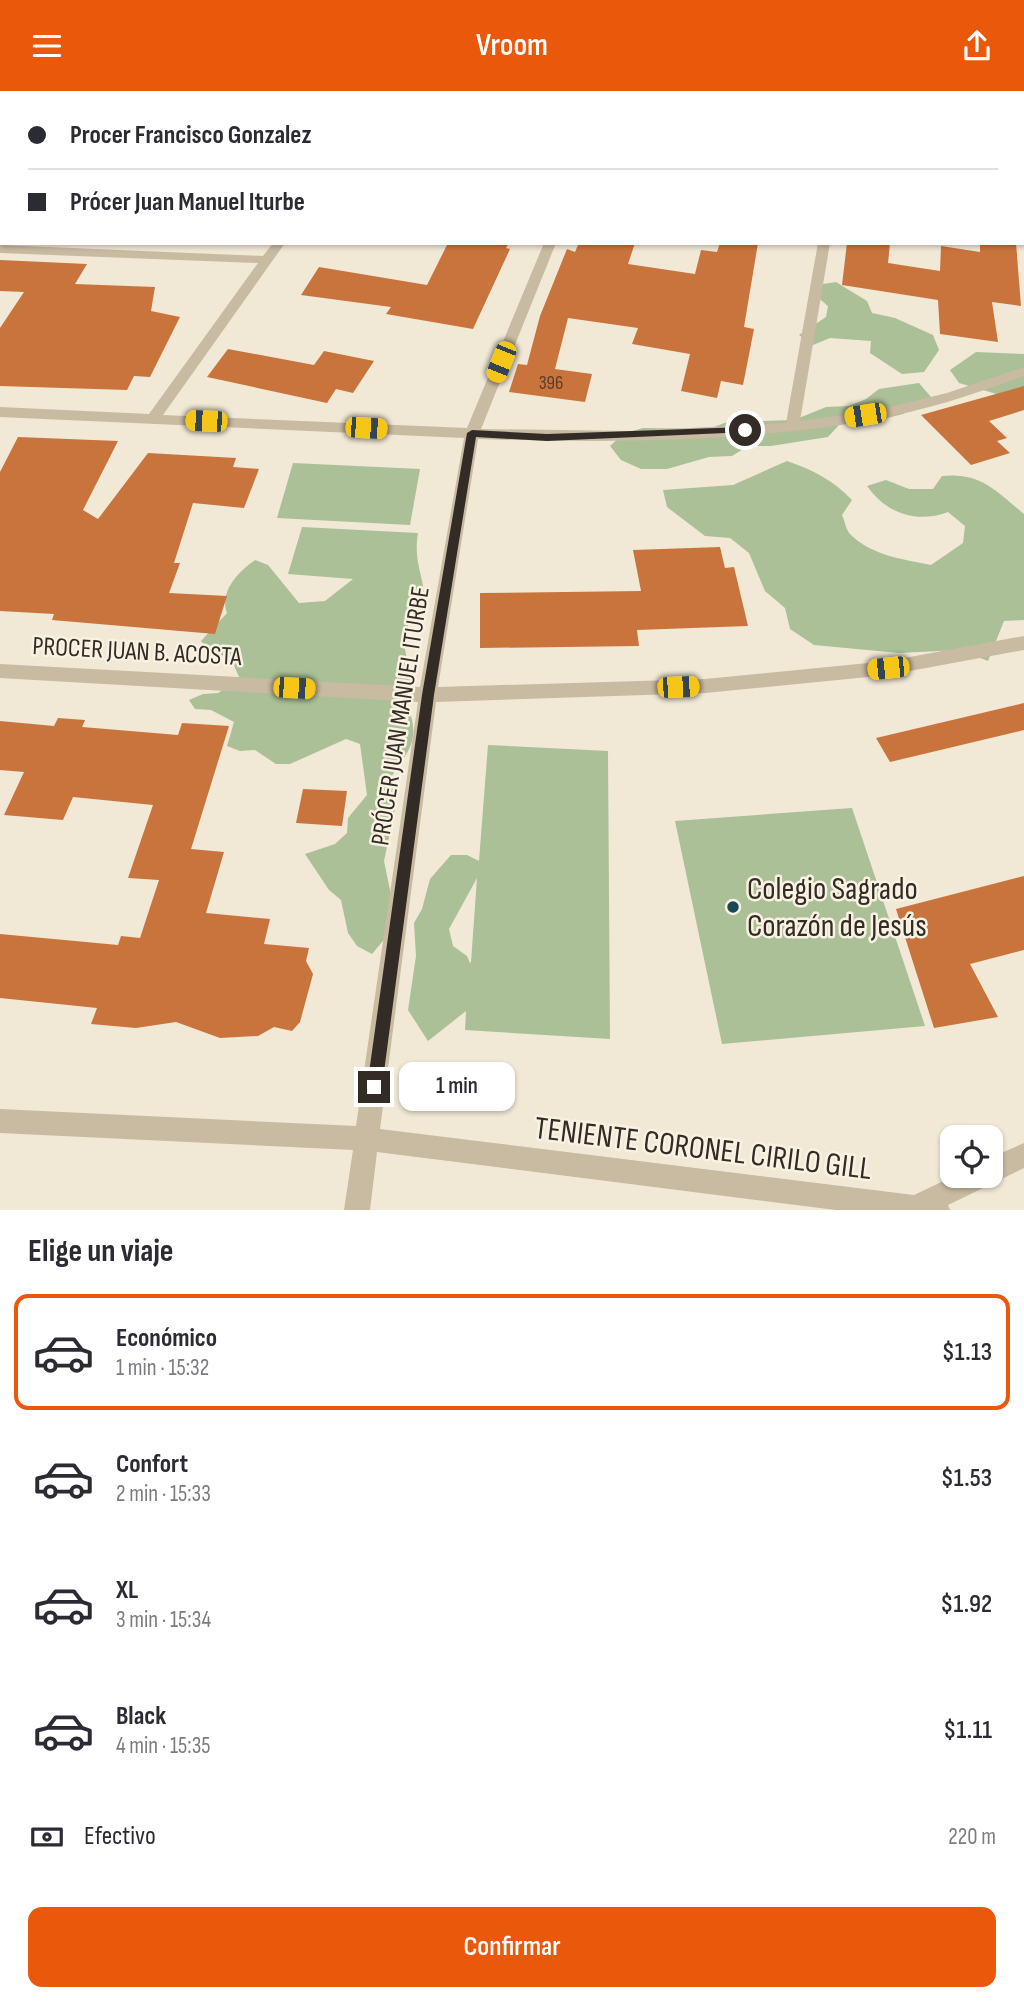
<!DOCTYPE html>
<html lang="es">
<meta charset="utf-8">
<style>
:root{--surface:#fff;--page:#f2f2f3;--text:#2b2b33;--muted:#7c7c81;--line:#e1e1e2;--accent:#ea580c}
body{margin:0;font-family:"Sofia Sans Condensed",sans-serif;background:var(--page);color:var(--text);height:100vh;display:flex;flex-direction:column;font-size:26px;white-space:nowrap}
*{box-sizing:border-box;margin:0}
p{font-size:23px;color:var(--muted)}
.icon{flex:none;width:38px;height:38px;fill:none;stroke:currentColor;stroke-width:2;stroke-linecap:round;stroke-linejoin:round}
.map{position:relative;height:1119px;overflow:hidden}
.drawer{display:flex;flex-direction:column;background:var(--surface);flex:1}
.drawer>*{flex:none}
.banner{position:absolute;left:0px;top:0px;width:1026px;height:154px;box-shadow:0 2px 5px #0004;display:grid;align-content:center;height:154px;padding:0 28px;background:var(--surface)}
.buttons{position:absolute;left:940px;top:1034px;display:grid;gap:14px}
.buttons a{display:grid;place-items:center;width:63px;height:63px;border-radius:14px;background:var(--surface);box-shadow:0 2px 5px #0004;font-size:35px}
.end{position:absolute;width:32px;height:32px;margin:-16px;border:9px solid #332b25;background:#fff;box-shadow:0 0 0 4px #fff}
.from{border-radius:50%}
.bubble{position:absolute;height:49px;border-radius:14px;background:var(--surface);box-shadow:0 2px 5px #0004;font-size:23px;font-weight:600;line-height:49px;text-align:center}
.car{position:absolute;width:21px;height:42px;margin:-21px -10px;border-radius:9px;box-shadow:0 0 5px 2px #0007;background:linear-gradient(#f5c518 24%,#345 0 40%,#f5c518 0 76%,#345 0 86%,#f5c518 0)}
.banner b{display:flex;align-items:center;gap:24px;height:66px;font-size:26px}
.banner b+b{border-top:2px solid var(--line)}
.banner i{width:18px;height:18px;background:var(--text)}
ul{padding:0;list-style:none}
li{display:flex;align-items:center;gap:21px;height:116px;margin:0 14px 10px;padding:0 14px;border:4px solid transparent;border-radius:14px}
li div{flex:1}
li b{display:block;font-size:26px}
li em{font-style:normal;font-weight:600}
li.on{border-color:var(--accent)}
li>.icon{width:63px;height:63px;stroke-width:1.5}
h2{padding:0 28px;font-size:32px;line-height:84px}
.pay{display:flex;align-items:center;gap:18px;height:77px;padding:0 28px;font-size:26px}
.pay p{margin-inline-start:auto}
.action{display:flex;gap:14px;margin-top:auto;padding:14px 28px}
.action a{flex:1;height:80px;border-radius:14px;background:var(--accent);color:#fff;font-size:28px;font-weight:600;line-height:80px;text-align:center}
header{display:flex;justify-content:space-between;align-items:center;height:91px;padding:0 28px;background:var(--accent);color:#fff;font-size:32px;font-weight:600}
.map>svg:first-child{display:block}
</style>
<header><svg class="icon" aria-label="menu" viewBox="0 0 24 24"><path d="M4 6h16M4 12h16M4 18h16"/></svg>Vroom<svg class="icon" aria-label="share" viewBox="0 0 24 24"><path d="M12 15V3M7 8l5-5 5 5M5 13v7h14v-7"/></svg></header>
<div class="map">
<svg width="1024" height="1119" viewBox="0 0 1024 1119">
<rect width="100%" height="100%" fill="#f1e8d6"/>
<g fill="#abc096" fill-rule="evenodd">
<path d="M 836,191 L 867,210 L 872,222 L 895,227 L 933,244 L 939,259 L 924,281 L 902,283 L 870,262 L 871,250 L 830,247 L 813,254 L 799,244 L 826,226 L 828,215 L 816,205 L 817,194 Z"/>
<path d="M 976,261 L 1024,263 L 1024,311 L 959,292 L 950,279 Z"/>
<path d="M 919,292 L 931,306 L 903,323 L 883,328 L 858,328 L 839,334 L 828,346 L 771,355 L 748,355 L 732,365 L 709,366 L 667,378 L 641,378 L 621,369 L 610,355 L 623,343 L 643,337 L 709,338 L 727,331 L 794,329 L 826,316 L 849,315 L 866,308 L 879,298 Z"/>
<path d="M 787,370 C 813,379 833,389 852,409 L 842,424 C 845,430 846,440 851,444 C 871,464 905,469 931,474 L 963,452 L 965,435 L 948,421 C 916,433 886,422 867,395 L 886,389 L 909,398 L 933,398 L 942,385 C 981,381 996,400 1024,423 L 1024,529 L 1004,530 L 988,570 L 960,559 L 899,562 L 814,554 L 790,538 L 785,517 L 765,500 L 749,462 L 730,447 L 705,445 L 667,416 L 663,399 L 733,394 Z"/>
<path d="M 293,372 L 420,378 L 410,434 L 277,427 Z"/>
<path d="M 302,436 L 418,442 C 410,489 444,499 402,541 L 406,564 L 416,589 L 407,612 C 420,648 412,656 391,686 L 396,713 L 384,770 L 397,833 L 372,863 L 357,855 L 348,842 L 341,809 L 329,799 L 305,763 L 335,753 L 347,742 L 348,727 L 367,704 L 360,653 L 346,648 L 290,673 L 276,673 L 255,659 L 240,660 L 227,655 L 234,631 L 211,619 L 195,618 L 189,609 L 203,603 L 218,602 L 240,588 L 231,568 L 207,558 L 201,550 L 227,522 C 219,501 238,481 255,469 L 268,474 L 299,512 L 325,510 L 353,488 L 288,483 Z"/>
<path d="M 488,654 L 608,660 L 610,948 L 465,939 L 466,920 L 428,950 L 408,919 L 416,865 L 414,832 L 422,818 L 430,788 L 451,764 L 467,764 L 479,770 ZM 477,787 L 471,871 L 470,872 L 467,865 L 453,855 L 449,838 Z"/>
<path d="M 852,717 L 925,935 L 722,953 L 675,730 Z"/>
</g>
<g fill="#c9743c">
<path d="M 448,152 L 509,152 L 506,157 L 510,158 L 473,238 L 386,223 L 391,216 L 301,204 L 319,176 L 427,194 Z"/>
<path d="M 579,152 L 635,152 L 628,173 L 695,183 L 701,159 L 717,161 L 720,152 L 758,152 L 744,236 L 754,238 L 743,294 L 721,290 L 717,307 L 681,300 L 690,263 L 632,253 L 638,237 L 568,227 L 555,278 L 592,283 L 585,311 L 509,301 L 518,273 L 527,274 L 540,225 L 567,158 L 575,161 Z"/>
<path d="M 847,152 L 890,152 L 888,172 L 940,180 L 941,155 L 980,161 L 980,152 L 1016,152 L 1021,215 L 992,211 L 998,251 L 940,243 L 938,209 L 842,194 Z"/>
<path d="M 0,169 L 87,173 L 75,193 L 155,196 L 151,220 L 180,226 L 150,286 L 134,285 L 127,299 L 0,295 L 0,237 L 24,201 L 0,200 Z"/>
<path d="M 228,258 L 314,274 L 324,260 L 374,270 L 353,302 L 336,298 L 327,312 L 207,286 Z"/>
<path d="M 1024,295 L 1024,319 L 989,330 L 1007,347 L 997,350 L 1010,362 L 971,374 L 921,324 Z"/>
<path d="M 18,346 L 118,350 L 83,419 L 98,428 L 148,362 L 236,367 L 233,376 L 259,378 L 244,417 L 193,412 L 174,472 L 180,472 L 169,502 L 227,505 L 215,543 L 52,529 L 54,523 L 0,520 L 0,381 Z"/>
<path d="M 720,456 L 725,477 L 734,476 L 748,535 L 637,539 L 639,555 L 480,557 L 480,502 L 641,500 L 633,459 Z"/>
<path d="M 1024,612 L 1024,639 L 890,671 L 876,647 Z"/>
<path d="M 58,627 L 85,629 L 82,636 L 178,644 L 182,632 L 229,635 L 191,758 L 224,761 L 206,822 L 270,828 L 264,853 L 309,857 L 306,870 L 313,883 L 300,931 L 292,940 L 274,936 L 258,945 L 220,947 L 176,931 L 136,937 L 91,933 L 97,917 L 0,907 L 0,843 L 118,854 L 121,845 L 140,847 L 159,789 L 128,787 L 153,714 L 73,706 L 63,729 L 4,724 L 24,681 L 0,679 L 0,630 L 54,635 Z"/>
<path d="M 303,698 L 347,700 L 342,735 L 296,732 Z"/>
<path d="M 1024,785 L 1024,859 L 970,873 L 998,926 L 934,937 L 896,818 Z"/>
</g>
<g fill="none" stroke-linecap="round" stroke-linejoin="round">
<g fill="#c9baa2" fill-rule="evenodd">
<path d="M 395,0 L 405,0 L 394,2 Z"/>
<path d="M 608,0 L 618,0 L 607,2 Z"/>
<path d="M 792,0 L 816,0 L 817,2 L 793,2 Z"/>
<rect x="0" y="30" width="2" height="6"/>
<path d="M 273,152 L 285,152 L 163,324 L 467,337 L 544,152 L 556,152 L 481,338 L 630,340 L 786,332 L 818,152 L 830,152 L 800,330 L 873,320 L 947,302 L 1024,276 L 1024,285 C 974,303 924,320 871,329 C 741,352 610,352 478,348 L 438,596 L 705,588 L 888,570 L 1024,545 L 1024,559 L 888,584 L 705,602 L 436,611 L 380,1038 L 914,1104 L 954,1085 L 990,1085 L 990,1067 L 1024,1052 L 1024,1077 L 948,1114 L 950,1119 L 836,1119 L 377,1061 L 370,1119 L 344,1119 L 353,1059 L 0,1042 L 0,1018 L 356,1035 L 418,611 L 0,587 L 0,573 L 420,596 L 464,347 L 0,326 L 0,316 L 149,323 L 258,172 L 0,162 L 0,154 L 263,165 Z"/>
</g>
</g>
<path fill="#332b25" d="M 745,336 L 748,341 L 547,350 L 476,346 L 434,604 L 382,996 L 374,1004 L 369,1002 L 367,996 L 422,604 L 467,342 L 472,339 L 547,343 Z"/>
<circle fill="#1a4855" stroke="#f9f2e2" stroke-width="2.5" cx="733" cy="816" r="7"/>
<g text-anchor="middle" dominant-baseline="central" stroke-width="5" stroke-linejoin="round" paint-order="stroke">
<g font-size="19" fill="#583d2b">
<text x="551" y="292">396</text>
</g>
<g font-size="26" fill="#332b25" stroke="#f9f2e2">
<text transform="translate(137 561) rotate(3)">PROCER JUAN B. ACOSTA</text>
<text transform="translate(401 625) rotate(-81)">PRÓCER JUAN MANUEL ITURBE</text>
</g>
<g font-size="32" fill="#332b25" stroke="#f9f2e2" text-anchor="start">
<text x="747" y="798">Colegio Sagrado<tspan x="747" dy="37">Corazón de Jesús</tspan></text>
</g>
<g font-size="32" fill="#332b25" stroke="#f9f2e2">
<text transform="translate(703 1058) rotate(7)">TENIENTE CORONEL CIRILO GILL</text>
</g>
</g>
</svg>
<div class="buttons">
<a><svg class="icon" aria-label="locate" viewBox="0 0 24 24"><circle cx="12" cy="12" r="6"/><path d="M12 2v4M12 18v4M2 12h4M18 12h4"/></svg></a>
</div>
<i class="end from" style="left:745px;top:339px"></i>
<i class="end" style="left:374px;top:996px"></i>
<div class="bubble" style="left:399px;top:971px;width:116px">1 min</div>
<i class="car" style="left:501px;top:271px;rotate:202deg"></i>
<i class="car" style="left:865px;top:324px;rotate:261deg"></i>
<i class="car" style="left:206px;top:330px;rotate:272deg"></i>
<i class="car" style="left:366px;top:337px;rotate:93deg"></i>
<i class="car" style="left:888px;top:577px;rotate:264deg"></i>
<i class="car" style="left:678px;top:596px;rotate:88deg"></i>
<i class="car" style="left:294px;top:597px;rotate:93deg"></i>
<div class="banner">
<b><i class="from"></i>Procer Francisco Gonzalez</b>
<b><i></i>Prócer Juan Manuel Iturbe</b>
</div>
</div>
<section class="drawer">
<h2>Elige un viaje</h2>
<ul>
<li class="on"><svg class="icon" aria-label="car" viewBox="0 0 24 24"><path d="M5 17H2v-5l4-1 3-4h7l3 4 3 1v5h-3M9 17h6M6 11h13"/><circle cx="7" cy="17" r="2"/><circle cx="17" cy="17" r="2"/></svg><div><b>Económico</b><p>1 min · 15:32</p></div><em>$1.13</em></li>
<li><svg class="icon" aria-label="car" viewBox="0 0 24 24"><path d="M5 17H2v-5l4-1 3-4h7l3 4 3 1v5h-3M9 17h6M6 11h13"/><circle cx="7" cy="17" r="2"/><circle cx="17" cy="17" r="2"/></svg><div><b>Confort</b><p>2 min · 15:33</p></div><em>$1.53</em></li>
<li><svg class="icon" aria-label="car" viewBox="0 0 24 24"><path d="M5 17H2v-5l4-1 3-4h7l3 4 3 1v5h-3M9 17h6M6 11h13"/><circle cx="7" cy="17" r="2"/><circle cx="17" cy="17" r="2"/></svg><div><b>XL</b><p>3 min · 15:34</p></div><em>$1.92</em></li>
<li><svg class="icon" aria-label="car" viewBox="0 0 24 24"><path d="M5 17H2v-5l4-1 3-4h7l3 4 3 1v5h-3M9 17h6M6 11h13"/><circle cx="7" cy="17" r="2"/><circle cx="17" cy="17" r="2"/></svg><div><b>Black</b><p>4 min · 15:35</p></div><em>$1.11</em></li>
</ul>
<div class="pay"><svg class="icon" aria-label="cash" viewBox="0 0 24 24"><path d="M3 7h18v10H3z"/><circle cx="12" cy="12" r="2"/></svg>Efectivo<p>220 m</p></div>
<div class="action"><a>Confirmar</a></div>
</section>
